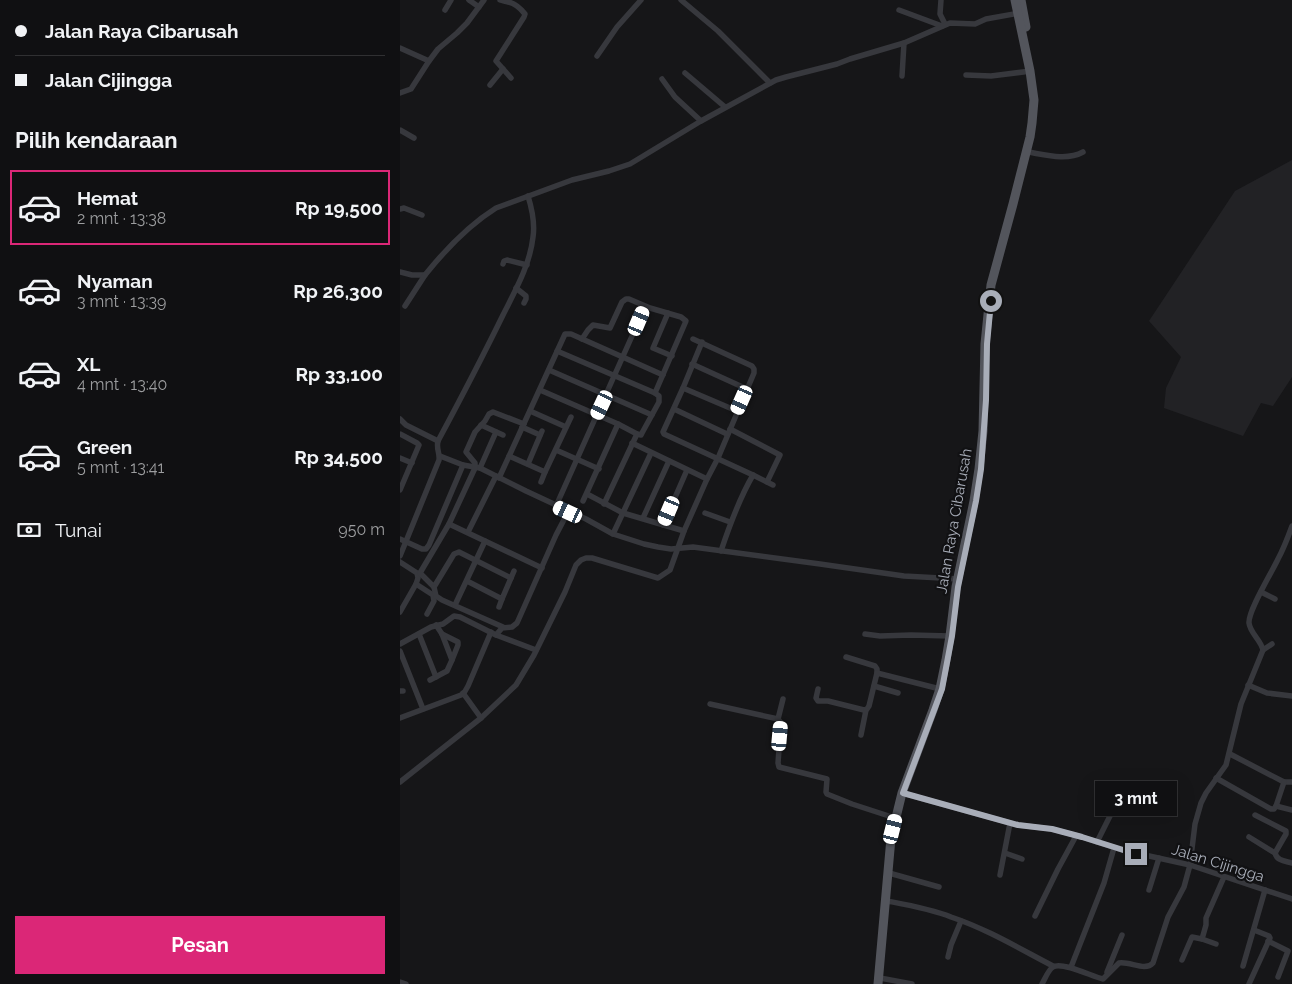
<!DOCTYPE html>
<html lang="id">
<meta charset="utf-8">
<style>
:root{--surface:#101012;--page:#1e1e20;--text:#f1f3f6;--muted:#9c9d9f;--line:#303032;--accent:#db2777}
body{margin:0;font-family:Raleway,sans-serif;background:var(--page);color:var(--text);height:100vh;display:flex;flex-direction:column;font-size:19px;white-space:nowrap}
*{box-sizing:border-box;margin:0}
p{font-size:16px;color:var(--muted)}
.icon{flex:none;width:28px;height:28px;fill:none;stroke:currentColor;stroke-width:2;stroke-linecap:round;stroke-linejoin:round}
.map{position:relative;flex:1;overflow:hidden}
.drawer{display:flex;flex-direction:column;background:var(--surface);width:400px}
.drawer>*{flex:none}
.hud{display:grid;align-content:center;height:110px;padding:0 15px;background:var(--surface)}
.end{position:absolute;width:22px;height:22px;margin:-11px;border:6px solid #a8adb8;background:#111;box-shadow:0 0 0 2px #111}
.from{border-radius:50%}
.bubble{position:absolute;height:35px;border-radius:0px;background:var(--surface);box-shadow:0 5px 20px #0002,0 0 0 1px var(--line);font-size:16px;font-weight:700;line-height:35px;text-align:center}
.car{position:absolute;width:15px;height:30px;margin:-15px -8px;border-radius:6px;box-shadow:0 0 4px 1px #0007;background:linear-gradient(#fff 24%,#345 0 40%,#fff 0 76%,#345 0 86%,#fff 0)}
.hud b{display:flex;align-items:center;gap:18px;height:48px;font-size:19px}
.hud b+b{border-top:1px solid var(--line)}
.hud i{width:12px;height:12px;background:var(--text)}
ul{padding:0;list-style:none}
li{display:flex;align-items:center;gap:15px;height:75px;margin:0 10px 8px;padding:0 5px;border:2px solid transparent;border-radius:0px}
li div{flex:1}
li b{display:block;font-size:19px}
li em{font-style:normal;font-weight:700}
li.current{border-color:var(--accent)}
li>.icon{width:45px;height:45px;stroke-width:1.5}
h2{padding:0 15px;font-size:22px;line-height:60px}
.pay{display:flex;align-items:center;gap:12px;height:55px;padding:0 15px;font-size:19px}
.pay p{margin-inline-start:auto}
.primary-button{display:flex;gap:10px;margin-top:auto;padding:10px 15px}
.primary-button a{flex:1;height:58px;border-radius:0px;background:var(--accent);color:#fff;font-size:20px;font-weight:700;line-height:58px;text-align:center}
main{display:flex;flex:1;min-height:0}
.map>svg:first-child{display:block}
</style>
<main>
<section class="drawer">
<div class="hud">
<b><i class="from"></i>Jalan Raya Cibarusah</b>
<b><i></i>Jalan Cijingga</b>
</div>
<h2>Pilih kendaraan</h2>
<ul>
<li class="current"><svg class="icon" aria-label="car" viewBox="0 0 24 24"><path d="M5 17H2v-5l4-1 3-4h7l3 4 3 1v5h-3M9 17h6M6 11h13"/><circle cx="7" cy="17" r="2"/><circle cx="17" cy="17" r="2"/></svg><div><b>Hemat</b><p>2 mnt · 13:38</p></div><em>Rp 19,500</em></li>
<li><svg class="icon" aria-label="car" viewBox="0 0 24 24"><path d="M5 17H2v-5l4-1 3-4h7l3 4 3 1v5h-3M9 17h6M6 11h13"/><circle cx="7" cy="17" r="2"/><circle cx="17" cy="17" r="2"/></svg><div><b>Nyaman</b><p>3 mnt · 13:39</p></div><em>Rp 26,300</em></li>
<li><svg class="icon" aria-label="car" viewBox="0 0 24 24"><path d="M5 17H2v-5l4-1 3-4h7l3 4 3 1v5h-3M9 17h6M6 11h13"/><circle cx="7" cy="17" r="2"/><circle cx="17" cy="17" r="2"/></svg><div><b>XL</b><p>4 mnt · 13:40</p></div><em>Rp 33,100</em></li>
<li><svg class="icon" aria-label="car" viewBox="0 0 24 24"><path d="M5 17H2v-5l4-1 3-4h7l3 4 3 1v5h-3M9 17h6M6 11h13"/><circle cx="7" cy="17" r="2"/><circle cx="17" cy="17" r="2"/></svg><div><b>Green</b><p>5 mnt · 13:41</p></div><em>Rp 34,500</em></li>
</ul>
<div class="pay"><svg class="icon" aria-label="cash" viewBox="0 0 24 24"><path d="M3 7h18v10H3z"/><circle cx="12" cy="12" r="2"/></svg>Tunai<p>950 m</p></div>
<div class="primary-button"><a>Pesan</a></div>
</section>
<div class="map">
<svg width="892" height="984" viewBox="0 0 892 984">
<rect width="100%" height="100%" fill="#161618"/>
<path fill="#222225" d="M 892,160 L 892,377 L 873,406 L 861,403 L 843,436 L 764,408 L 766,388 L 781,357 L 749,321 L 835,191 Z"/>
<g fill="none" stroke-linecap="round" stroke-linejoin="round">
<g stroke="#37383d" stroke-width="5.5">
<path d="M 69,0 L 79,7"/>
<path d="M 100,0 C 103,1 106,1 108,2 C 114,3 121,9 125,14 L 124,17 L 96,61 L 111,78"/>
<path d="M 281,0 L 318,31 L 370,83"/>
<path d="M 541,0 L 540,14 L 545,24"/>
<path d="M 45,10 L 51,0"/>
<path d="M 499,10 L 542,26"/>
<path d="M 0,48 L 29,61"/>
<path d="M 197,56 L 217,27 L 241,0"/>
<path d="M 285,73 L 325,107"/>
<path d="M 566,75 L 591,76 L 631,71"/>
<path d="M 502,76 L 504,43"/>
<path d="M 262,79 L 275,97 L 301,121"/>
<path d="M 90,85 L 103,69"/>
<path d="M 0,93 L 11,89 L 29,61 L 38,49 L 57,33 L 67,23 L 84,0"/>
<path d="M 0,130 L 14,138"/>
<path d="M 628,152 C 646,155 667,161 683,152"/>
<path d="M 0,209 L 4,208 L 22,215"/>
<path d="M 103,264 L 104,261 L 107,260 L 127,265"/>
<path d="M 0,272 L 12,275 L 25,275 C 45,250 69,225 96,208 L 172,180 L 209,171 L 230,164 L 301,121 L 376,80 L 386,77 L 437,64 L 450,59 L 504,43 L 550,23 L 575,24 L 586,19 L 619,13"/>
<path d="M 116,288 L 126,296 L 126,299 L 124,303"/>
<path d="M 5,306 L 25,275"/>
<path d="M 268,313 L 253,348 L 272,356"/>
<path d="M 293,339 L 352,366 L 354,369 L 354,373 L 318,458 L 307,479"/>
<path d="M 302,342 L 283,388 L 337,411"/>
<path d="M 157,351 L 255,393"/>
<path d="M 292,364 L 347,389"/>
<path d="M 149,370 L 252,415"/>
<path d="M 283,388 L 263,432 L 264,434 L 353,475 L 373,485"/>
<path d="M 140,390 L 218,424 L 237,434 L 241,435 L 242,433 L 259,402 L 259,396 L 255,393 L 286,321 L 281,317 L 250,308 L 229,299 L 226,299 L 222,302 L 210,328 L 193,325 L 188,330 L 182,339"/>
<path d="M 274,409 L 327,434"/>
<path d="M 130,411 L 166,427"/>
<path d="M 0,419 L 6,425 L 38,441"/>
<path d="M 81,425 L 103,435"/>
<path d="M 122,427 L 140,435"/>
<path d="M 330,429 L 380,455 L 367,482"/>
<path d="M 0,434 L 17,443 L 19,445 L 0,490"/>
<path d="M 156,450 L 199,469"/>
<path d="M 109,456 L 145,472 L 171,417"/>
<path d="M 0,458 L 12,463"/>
<path d="M 128,464 L 142,431"/>
<path d="M 63,465 L 80,468 L 126,491 L 186,519 L 213,534 L 244,544 L 258,547 L 271,549 L 293,547 L 420,564 L 504,576 L 559,579"/>
<path d="M 80,468 L 96,432"/>
<path d="M 99,478 L 165,334 L 171,334 L 263,375"/>
<path d="M 141,482 L 145,472"/>
<path d="M 187,494 L 223,513 L 284,531"/>
<path d="M 183,501 L 218,424"/>
<path d="M 204,504 L 237,434"/>
<path d="M 156,506 L 245,307"/>
<path d="M 305,513 L 330,522"/>
<path d="M 243,518 L 269,461"/>
<path d="M 49,524 L 142,568"/>
<path d="M 263,525 L 287,470"/>
<path d="M 68,532 L 96,476"/>
<path d="M 213,534 L 251,453"/>
<path d="M 0,539 L 22,549 L 26,549 L 29,545 L 63,465 L 40,456"/>
<path d="M 321,551 C 330,524 339,499 353,475"/>
<path d="M 0,556 L 39,460 C 40,453 36,449 38,441 C 60,400 82,358 103,315 C 115,291 130,265 133,237 C 135,224 132,209 128,196"/>
<path d="M 0,562 L 17,573 L 18,578 L 16,584 L 33,595 L 34,601 L 27,614"/>
<path d="M 111,578 L 59,552 L 54,554 L 34,587 L 20,573 L 49,524 L 75,468 L 75,463 L 66,452 L 75,432 L 85,421 L 89,414 L 93,412 L 124,424"/>
<path d="M 67,581 L 102,599 L 114,571"/>
<path d="M 34,587 L 36,596 L 42,600 L 103,627"/>
<path d="M 861,592 L 875,599"/>
<path d="M 55,605 L 85,541"/>
<path d="M 99,607 L 102,599"/>
<path d="M 0,612 L 16,584"/>
<path d="M 19,634 L 36,677"/>
<path d="M 42,634 L 58,642 L 58,645 L 52,660"/>
<path d="M 465,634 L 480,636 L 511,635 L 550,636"/>
<path d="M 96,635 L 102,628 L 112,627 L 117,623 L 156,535 L 168,512"/>
<path d="M 0,644 L 31,627 L 43,624 L 54,616 L 60,617 L 96,635 L 136,650"/>
<path d="M 863,650 L 872,644"/>
<path d="M 0,651 L 23,709"/>
<path d="M 446,657 L 475,666 L 477,669 L 477,673"/>
<path d="M 30,680 L 47,671 L 52,660 L 42,634 L 36,625"/>
<path d="M 848,685 L 867,693 L 892,696"/>
<path d="M 474,686 L 498,693"/>
<path d="M 418,689 L 416,698 L 418,701 L 428,701 L 464,710 L 467,709 L 469,706 L 477,673 L 540,689"/>
<path d="M 0,691 L 3,691"/>
<path d="M 63,693 L 81,718"/>
<path d="M 310,704 L 378,719 L 381,723 L 378,763 L 379,767 L 427,779 L 426,792 L 427,794 L 452,804 L 495,818"/>
<path d="M 0,718 L 61,695 L 64,693 L 68,686 L 91,632"/>
<path d="M 378,719 L 383,699"/>
<path d="M 461,735 L 466,710"/>
<path d="M 830,754 L 884,782 L 892,782"/>
<path d="M 816,778 L 871,809 L 874,809 L 876,806 L 892,810"/>
<path d="M 0,782 L 81,718 L 116,685 L 134,655 L 165,592 L 176,565 L 181,560 L 186,558 L 192,558 L 258,578 L 270,570 L 284,531 L 307,479 L 232,443"/>
<path d="M 502,793 L 618,825 L 652,829 L 682,837 L 722,850 L 790,865 L 892,899"/>
<path d="M 876,806 L 884,782"/>
<path d="M 855,815 L 886,831 L 886,834 L 875,853 C 877,861 885,861 892,863"/>
<path d="M 849,837 L 875,853"/>
<path d="M 697,842 L 713,810"/>
<path d="M 605,853 L 622,859"/>
<path d="M 489,873 L 539,887"/>
<path d="M 600,875 L 610,823"/>
<path d="M 749,890 L 759,858"/>
<path d="M 487,901 C 508,905 531,909 551,917 C 587,929 620,949 653,966"/>
<path d="M 635,916 L 658,869 L 676,836"/>
<path d="M 868,941 L 888,951 L 878,977"/>
<path d="M 816,944 L 802,939 L 806,925 L 806,918 L 824,877"/>
<path d="M 548,957 L 551,945 L 561,921"/>
<path d="M 782,960 L 792,937 L 802,939"/>
<path d="M 843,966 L 865,890"/>
<path d="M 671,967 L 704,883 L 714,848"/>
<path d="M 707,972 L 722,935"/>
<path d="M 480,978 L 512,984"/>
<path d="M 0,982 L 6,984"/>
<path d="M 642,984 C 645,979 648,970 653,967 C 662,961 693,977 703,979 L 719,963 C 730,961 745,972 753,963 L 768,917 L 784,887 L 790,865 L 795,824 L 801,803 L 806,793 L 826,765 L 841,704 L 863,650 C 861,640 850,633 849,623 C 848,611 872,572 878,559 C 884,548 888,537 892,526"/>
<path d="M 849,984 L 870,938 L 869,936 L 854,930"/>
</g>
<g stroke="#53555c" stroke-width="9">
<path d="M 621,0 L 626,27"/>
<path d="M 478,984 L 491,838 L 502,793 L 533,710 L 540,689 L 546,660 L 550,636 L 556,587 L 574,501 L 579,469 L 583,431 L 585,344 L 591,285 L 613,204 L 630,137 L 632,123 L 634,100 L 630,71 L 615,0"/>
</g>
</g>
<g fill="none" stroke-linecap="round" stroke-linejoin="round">
<path stroke="#a8adb8" stroke-width="6" d="M 591,301 L 587,344 L 586,400 L 581,469 L 576,501 L 558,587 L 552,636 L 542,689 L 503,793 L 618,825 L 652,829 L 682,837 L 736,854"/>
</g>
<g text-anchor="middle" dominant-baseline="central" stroke-width="4.5" stroke-linejoin="round" paint-order="stroke">
<g font-size="15" fill="#a8adb8" stroke="#111113">
<text transform="translate(554 521) rotate(-80)">Jalan Raya Cibarusah</text>
<text transform="translate(818 863) rotate(17)">Jalan Cijingga</text>
</g>
</g>
</svg>
<i class="end from" style="left:591px;top:301px"></i>
<i class="end" style="left:736px;top:854px"></i>
<div class="bubble" style="left:695px;top:781px;width:82px">3 mnt</div>
<i class="car" style="left:239px;top:321px;rotate:23deg"></i>
<i class="car" style="left:342px;top:400px;rotate:204deg"></i>
<i class="car" style="left:202px;top:405px;rotate:205deg"></i>
<i class="car" style="left:269px;top:511px;rotate:203deg"></i>
<i class="car" style="left:168px;top:512px;rotate:295deg"></i>
<i class="car" style="left:380px;top:736px;rotate:5deg"></i>
<i class="car" style="left:493px;top:829px;rotate:14deg"></i>
</div>
</main>
